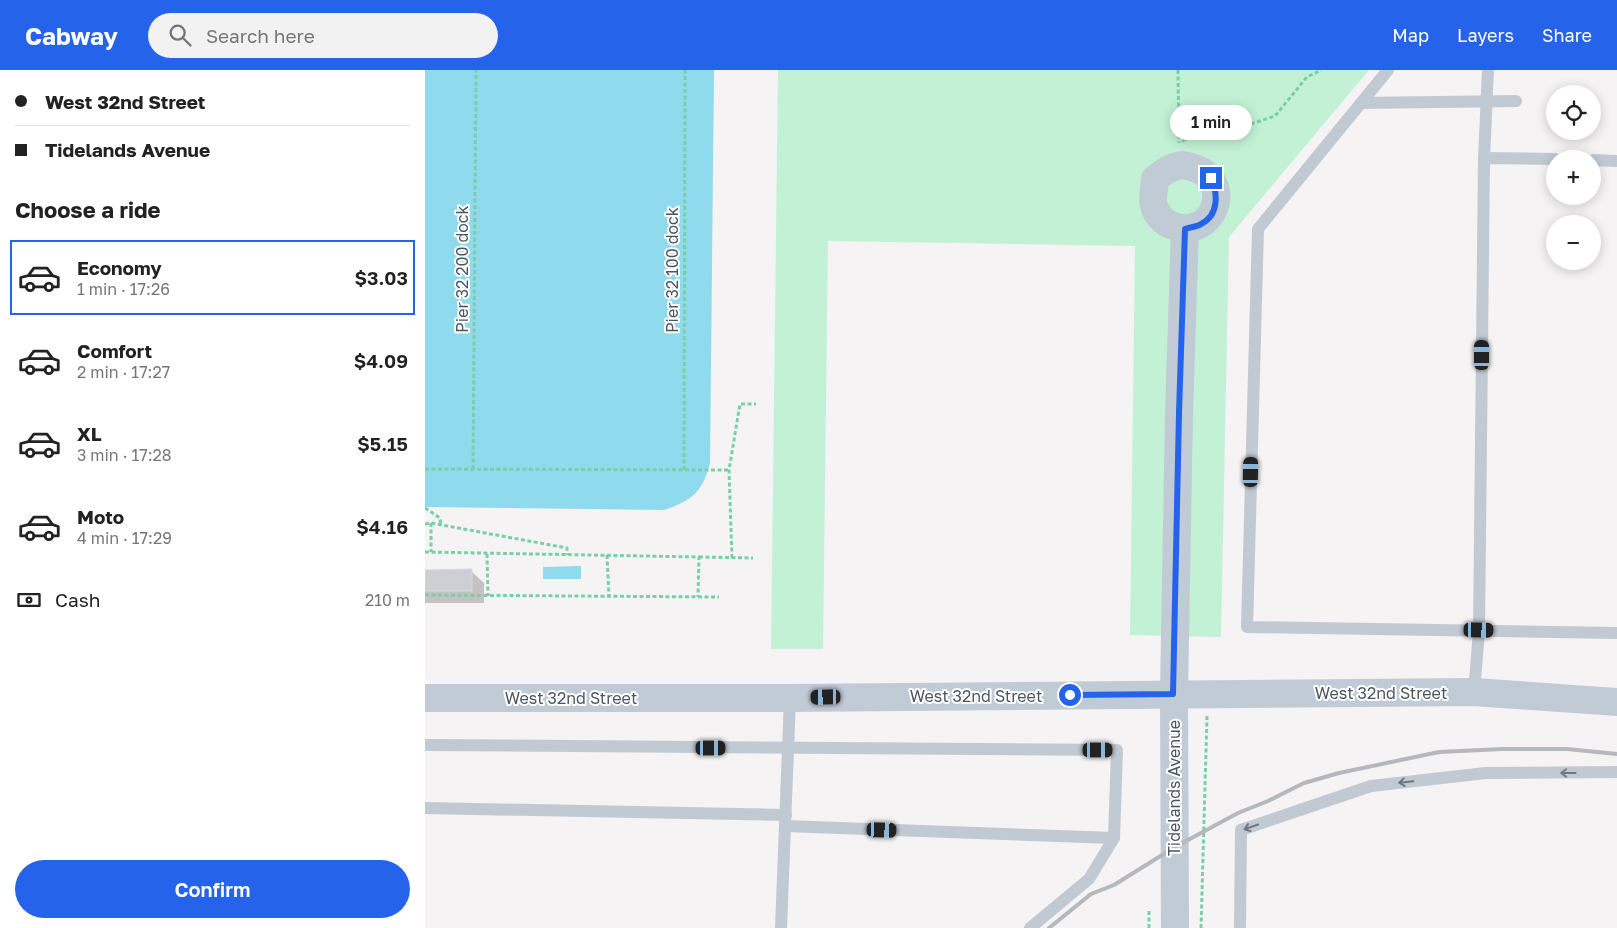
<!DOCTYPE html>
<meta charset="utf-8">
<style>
:root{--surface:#fff;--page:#f2f2f2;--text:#222;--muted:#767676;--line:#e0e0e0;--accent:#2563eb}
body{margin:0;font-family:"Golos Text",sans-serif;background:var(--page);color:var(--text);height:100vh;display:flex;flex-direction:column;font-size:19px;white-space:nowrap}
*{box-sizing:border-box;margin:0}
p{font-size:16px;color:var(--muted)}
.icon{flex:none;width:28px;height:28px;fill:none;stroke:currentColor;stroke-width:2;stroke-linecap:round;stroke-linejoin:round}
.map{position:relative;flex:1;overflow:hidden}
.panel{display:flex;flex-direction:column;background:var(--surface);width:425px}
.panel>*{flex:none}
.hud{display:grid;align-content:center;height:110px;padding:0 15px;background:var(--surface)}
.tools{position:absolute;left:1121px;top:15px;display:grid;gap:10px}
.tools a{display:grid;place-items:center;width:55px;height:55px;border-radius:50%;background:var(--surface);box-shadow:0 2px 12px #0003;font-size:25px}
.end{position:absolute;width:22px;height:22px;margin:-11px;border:6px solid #2563eb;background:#fff;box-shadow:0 0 0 2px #fff}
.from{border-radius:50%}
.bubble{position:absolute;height:35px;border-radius:18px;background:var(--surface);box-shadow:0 2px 12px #0003;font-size:16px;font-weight:600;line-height:35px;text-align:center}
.car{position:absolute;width:15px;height:30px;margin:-15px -8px;border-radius:6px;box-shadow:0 0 4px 1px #0007;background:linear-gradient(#222 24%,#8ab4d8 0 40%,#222 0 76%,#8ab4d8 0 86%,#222 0)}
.hud b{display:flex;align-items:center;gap:18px;height:48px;font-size:19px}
.hud b+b{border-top:1px solid var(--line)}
.hud i{width:12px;height:12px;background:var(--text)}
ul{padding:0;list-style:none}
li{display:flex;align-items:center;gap:15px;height:75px;margin:0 10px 8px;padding:0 5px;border:2px solid transparent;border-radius:0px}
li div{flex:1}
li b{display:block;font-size:19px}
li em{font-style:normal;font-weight:600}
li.active{border-color:var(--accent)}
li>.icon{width:45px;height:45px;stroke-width:1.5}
h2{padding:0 15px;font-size:22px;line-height:60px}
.pay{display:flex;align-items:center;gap:12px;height:55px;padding:0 15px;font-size:19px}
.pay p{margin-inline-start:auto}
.action{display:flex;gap:10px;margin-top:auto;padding:10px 15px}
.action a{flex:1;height:58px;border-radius:30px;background:var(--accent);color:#fff;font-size:20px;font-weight:600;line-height:58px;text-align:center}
header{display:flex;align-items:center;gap:30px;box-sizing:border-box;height:70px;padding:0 25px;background:var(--accent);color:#fff}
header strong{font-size:24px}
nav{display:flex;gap:28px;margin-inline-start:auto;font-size:18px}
.search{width:350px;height:45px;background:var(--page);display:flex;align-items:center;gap:12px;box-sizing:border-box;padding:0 18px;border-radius:28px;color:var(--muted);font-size:19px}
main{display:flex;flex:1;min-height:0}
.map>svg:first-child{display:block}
</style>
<header>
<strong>Cabway</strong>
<div class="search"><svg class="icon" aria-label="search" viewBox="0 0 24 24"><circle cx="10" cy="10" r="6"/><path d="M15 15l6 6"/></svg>Search here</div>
<nav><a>Map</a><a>Layers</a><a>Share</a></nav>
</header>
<main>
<section class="panel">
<div class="hud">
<b><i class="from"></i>West 32nd Street</b>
<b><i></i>Tidelands Avenue</b>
</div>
<h2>Choose a ride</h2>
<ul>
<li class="active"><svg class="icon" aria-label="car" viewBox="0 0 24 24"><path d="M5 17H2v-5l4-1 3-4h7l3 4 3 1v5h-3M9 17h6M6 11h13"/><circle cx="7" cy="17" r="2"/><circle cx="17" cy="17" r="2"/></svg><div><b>Economy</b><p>1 min · 17:26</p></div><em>$3.03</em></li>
<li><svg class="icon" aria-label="car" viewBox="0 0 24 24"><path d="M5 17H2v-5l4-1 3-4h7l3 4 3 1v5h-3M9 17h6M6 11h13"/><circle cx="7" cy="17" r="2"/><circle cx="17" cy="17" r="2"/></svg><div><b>Comfort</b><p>2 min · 17:27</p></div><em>$4.09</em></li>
<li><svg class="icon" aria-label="car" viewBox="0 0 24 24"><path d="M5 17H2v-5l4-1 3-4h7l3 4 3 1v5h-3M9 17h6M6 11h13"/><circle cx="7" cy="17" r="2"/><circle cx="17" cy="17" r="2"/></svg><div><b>XL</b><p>3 min · 17:28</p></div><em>$5.15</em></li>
<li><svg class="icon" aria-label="car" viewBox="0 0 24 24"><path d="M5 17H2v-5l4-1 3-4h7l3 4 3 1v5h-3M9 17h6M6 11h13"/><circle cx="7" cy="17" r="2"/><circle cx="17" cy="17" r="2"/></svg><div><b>Moto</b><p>4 min · 17:29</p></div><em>$4.16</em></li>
</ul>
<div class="pay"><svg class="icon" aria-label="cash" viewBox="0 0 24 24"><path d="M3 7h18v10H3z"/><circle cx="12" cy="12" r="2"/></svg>Cash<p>210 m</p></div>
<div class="action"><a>Confirm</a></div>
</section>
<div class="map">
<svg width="1192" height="858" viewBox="0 0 1192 858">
<rect width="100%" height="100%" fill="#f5f3f3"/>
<path fill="#c3f1d5" d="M 353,0 L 944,0 L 804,167 L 796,567 L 705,565 L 710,176 L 403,171 L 398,579 L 346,579 Z"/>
<g fill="#90daee">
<path d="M 0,0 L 289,0 L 285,393 C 278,421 267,431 239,440 L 0,437 Z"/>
<path d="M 156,496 L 156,509 L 118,509 L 118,497 Z"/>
</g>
<path fill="#0003" d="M 0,501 L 46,501 L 59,513 L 59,533 L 0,533 Z"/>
<path fill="#cdcfd5" stroke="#d7d9de" d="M 47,499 L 47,521 L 0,521 L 0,500 Z"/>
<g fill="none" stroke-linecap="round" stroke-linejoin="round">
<g stroke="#7ad0a6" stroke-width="3" stroke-dasharray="4 2.5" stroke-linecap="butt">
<path d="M 753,0 L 754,73"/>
<path d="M 757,71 L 778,62 L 801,57 L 823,55 L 850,46 L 882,7 L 896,0"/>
<path d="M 0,399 L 304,400"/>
<path d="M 48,399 L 51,0"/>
<path d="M 259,400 L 260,0"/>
<path d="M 0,438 L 15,448 L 16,455"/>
<path d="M 6,453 L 6,482"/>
<path d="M 0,454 L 6,453 L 142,478 L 142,485"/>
<path d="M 0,482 L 274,487 L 273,527"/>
<path d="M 62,484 L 63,526"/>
<path d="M 182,485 L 184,527"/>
<path d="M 274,487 L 328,488"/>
<path d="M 307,488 L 304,400 L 315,334 L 331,334"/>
<path d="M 0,525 L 294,527"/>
<path d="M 724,858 L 724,840"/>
<path d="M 776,858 L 782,646"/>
</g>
<g stroke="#c1cad2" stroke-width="12">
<path d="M 963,0 L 833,159 L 822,557 L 1192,563"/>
<path d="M 936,33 L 1091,31"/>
<path d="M 1059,88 L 1063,0"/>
<path d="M 1168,90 L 1192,91"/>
<path d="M 1049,622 L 1054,561 L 1059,88 L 1130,89"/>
<path d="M 0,675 L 692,680 L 689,768 L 360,756"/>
<path d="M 0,738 L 361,745"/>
<path d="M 356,858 L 365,628"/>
<path d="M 605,858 L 664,809 L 689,768"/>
<path d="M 815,858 L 816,760 L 946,716 L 1061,703 L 1192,702"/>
</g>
<g stroke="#c1cbd6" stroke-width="28">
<path d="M 758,95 C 816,104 789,174 746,155 C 738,152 731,144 729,136 C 726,126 730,119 730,109 C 739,102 746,96 758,95 Z"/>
<path d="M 0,628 L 365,628 L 1049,622 L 1192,632"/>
<path d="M 750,858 L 749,624 L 754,343 L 760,159"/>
</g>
<path stroke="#b5b8bd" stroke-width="4" d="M 624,858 L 666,824 L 689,815 L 750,777 L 813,743 L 843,731 L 879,713 L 914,703 L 1014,682 L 1078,679 L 1142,679 L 1192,684"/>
</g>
<defs><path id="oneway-shaft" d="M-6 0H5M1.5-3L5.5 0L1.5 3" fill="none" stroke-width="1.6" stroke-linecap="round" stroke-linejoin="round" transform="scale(1.25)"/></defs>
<g stroke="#6e7983">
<use href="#oneway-shaft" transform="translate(1143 703) rotate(180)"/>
<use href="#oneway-shaft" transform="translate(981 712) rotate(174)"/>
<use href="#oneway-shaft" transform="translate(826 757) rotate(161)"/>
</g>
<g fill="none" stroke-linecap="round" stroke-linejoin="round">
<path stroke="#2563eb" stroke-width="6" d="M 645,625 L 748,624 L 754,343 L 760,159 C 765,157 772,157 776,154 C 794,145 793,124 786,108"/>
</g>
<g text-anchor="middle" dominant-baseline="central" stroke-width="4" stroke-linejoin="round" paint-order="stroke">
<g font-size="16" fill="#4a5661" stroke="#fff">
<text transform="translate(37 199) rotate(-90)">Pier 32 200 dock</text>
<text transform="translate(247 200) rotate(-90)">Pier 32 100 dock</text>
<text x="956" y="623">West 32nd Street</text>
<text x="551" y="626">West 32nd Street</text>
<text x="146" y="628">West 32nd Street</text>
<text transform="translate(749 718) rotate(-90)">Tidelands Avenue</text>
</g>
</g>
</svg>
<div class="tools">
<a><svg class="icon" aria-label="locate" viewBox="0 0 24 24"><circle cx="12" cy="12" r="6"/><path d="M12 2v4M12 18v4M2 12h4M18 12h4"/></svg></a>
<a>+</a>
<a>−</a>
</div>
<i class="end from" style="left:645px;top:625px"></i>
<i class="end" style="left:786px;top:108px"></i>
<div class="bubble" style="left:745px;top:35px;width:82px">1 min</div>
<i class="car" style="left:1057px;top:285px;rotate:0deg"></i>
<i class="car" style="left:826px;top:402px;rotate:1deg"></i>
<i class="car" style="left:1054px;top:560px;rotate:91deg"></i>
<i class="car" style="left:401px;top:627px;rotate:269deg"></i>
<i class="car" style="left:286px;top:678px;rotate:90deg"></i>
<i class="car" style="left:673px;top:680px;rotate:90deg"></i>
<i class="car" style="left:457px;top:760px;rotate:92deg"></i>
</div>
</main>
